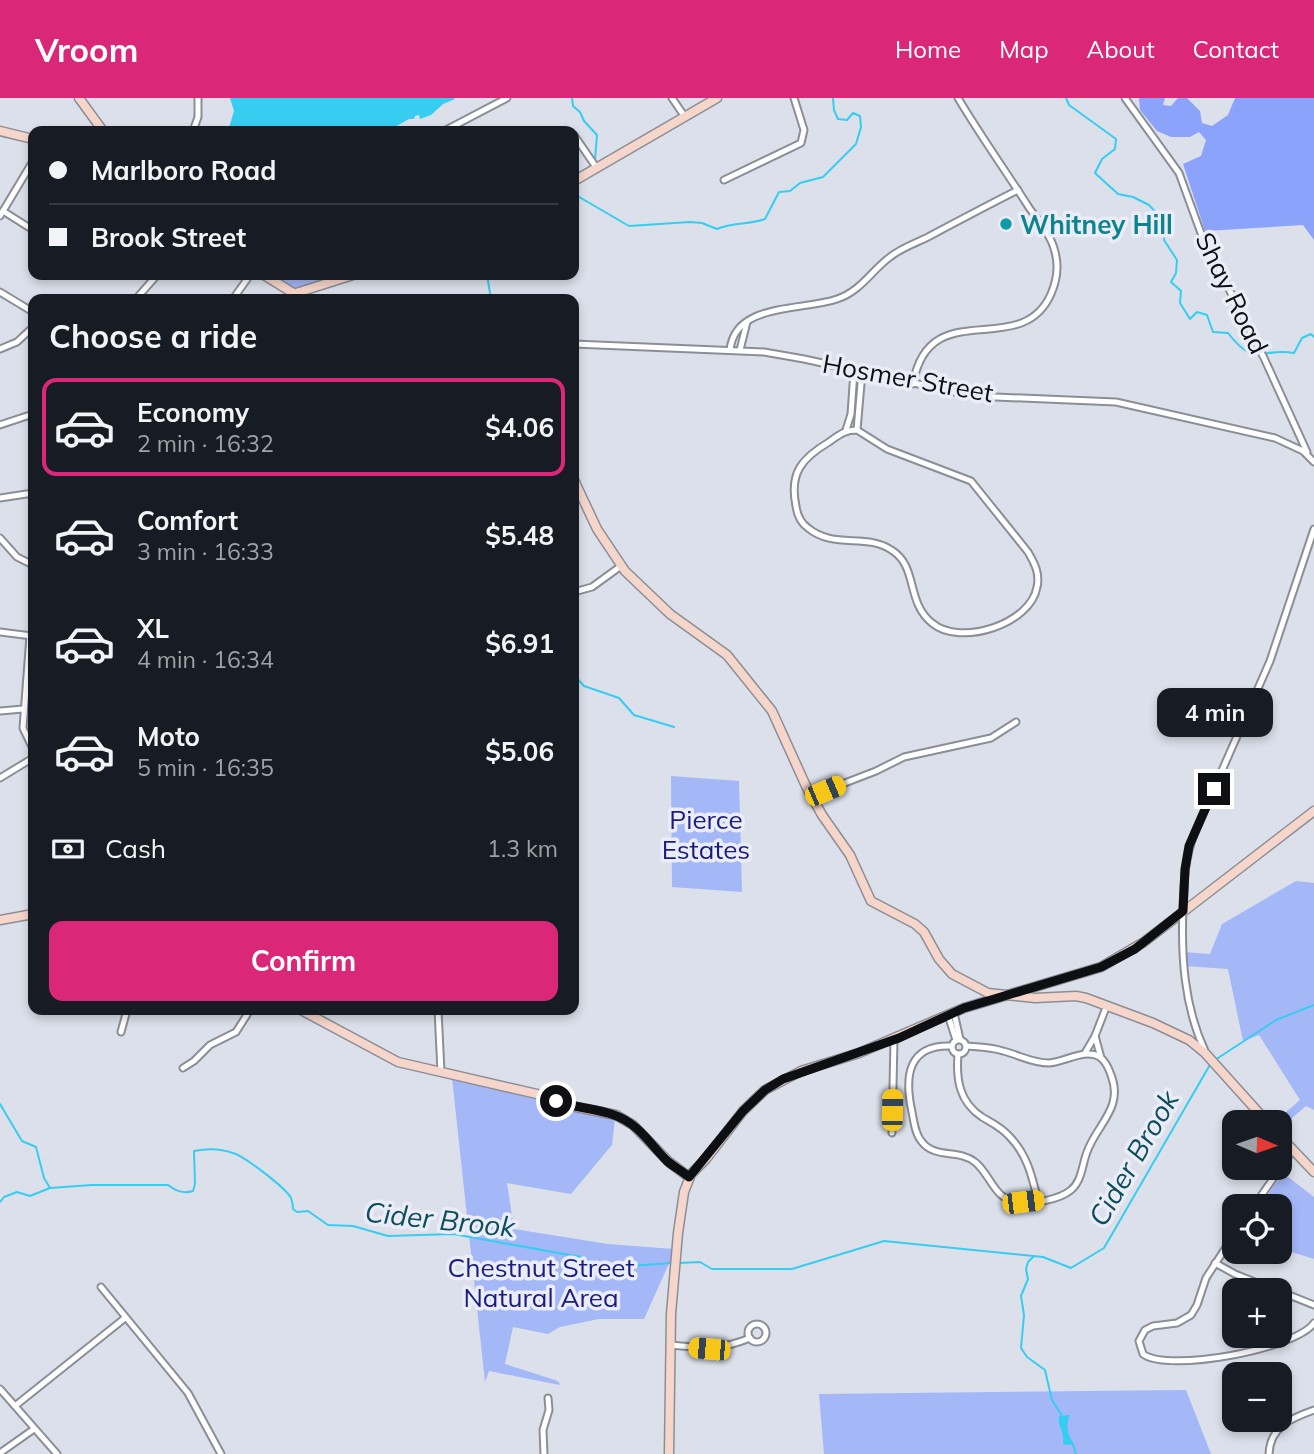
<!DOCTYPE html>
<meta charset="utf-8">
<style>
:root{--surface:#171b24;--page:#242831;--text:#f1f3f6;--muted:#9ea1a6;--line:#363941;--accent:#db2777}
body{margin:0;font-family:Mulish,sans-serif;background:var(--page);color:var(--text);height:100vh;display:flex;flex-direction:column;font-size:26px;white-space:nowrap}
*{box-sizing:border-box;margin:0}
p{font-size:23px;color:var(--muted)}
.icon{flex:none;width:38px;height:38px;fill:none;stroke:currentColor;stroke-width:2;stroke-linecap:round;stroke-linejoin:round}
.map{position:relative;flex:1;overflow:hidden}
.sheet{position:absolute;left:28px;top:196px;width:551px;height:721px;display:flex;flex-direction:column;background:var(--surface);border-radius:14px;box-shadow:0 4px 10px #0003}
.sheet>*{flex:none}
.top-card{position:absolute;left:28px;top:28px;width:551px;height:154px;border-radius:14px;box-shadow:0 4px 10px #0003;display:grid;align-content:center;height:154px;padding:0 21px;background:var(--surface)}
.needle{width:46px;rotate:92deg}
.fabs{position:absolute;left:1222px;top:1012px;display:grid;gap:14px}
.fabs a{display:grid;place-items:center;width:70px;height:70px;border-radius:14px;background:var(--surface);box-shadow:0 4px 10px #0003;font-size:35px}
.end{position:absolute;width:32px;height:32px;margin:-16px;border:9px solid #0e0f12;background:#fff;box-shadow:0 0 0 4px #fff}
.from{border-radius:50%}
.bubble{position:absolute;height:49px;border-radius:14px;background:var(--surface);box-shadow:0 4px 10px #0003;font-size:23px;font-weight:700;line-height:49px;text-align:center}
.car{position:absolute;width:21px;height:42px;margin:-21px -10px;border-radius:9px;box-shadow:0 0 5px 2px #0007;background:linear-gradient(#f5c518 24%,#345 0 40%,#f5c518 0 76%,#345 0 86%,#f5c518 0)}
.top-card b{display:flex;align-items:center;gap:24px;height:66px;font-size:26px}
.top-card b+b{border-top:2px solid var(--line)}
.top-card i{width:18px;height:18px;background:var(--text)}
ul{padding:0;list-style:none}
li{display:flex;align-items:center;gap:21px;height:98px;margin:0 14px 10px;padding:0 7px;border:4px solid transparent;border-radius:14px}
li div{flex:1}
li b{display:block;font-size:26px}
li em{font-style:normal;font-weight:700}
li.on{border-color:var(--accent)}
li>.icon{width:63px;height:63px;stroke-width:1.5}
h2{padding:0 21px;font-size:32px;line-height:84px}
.pay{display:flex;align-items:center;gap:18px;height:77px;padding:0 21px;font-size:26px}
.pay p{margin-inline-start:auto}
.primary-button{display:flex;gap:14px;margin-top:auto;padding:14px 21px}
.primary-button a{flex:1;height:80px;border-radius:14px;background:var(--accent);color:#fff;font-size:28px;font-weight:700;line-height:80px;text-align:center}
header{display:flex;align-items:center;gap:42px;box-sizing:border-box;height:98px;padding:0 35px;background:var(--accent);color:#fff}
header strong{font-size:33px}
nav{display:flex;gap:38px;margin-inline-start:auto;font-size:24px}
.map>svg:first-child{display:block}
</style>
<header>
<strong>Vroom</strong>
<nav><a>Home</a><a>Map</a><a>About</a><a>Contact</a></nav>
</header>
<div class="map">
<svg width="1314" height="1356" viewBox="0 0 1314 1356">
<rect width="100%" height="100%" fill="#dce0ea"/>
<g fill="#a4b7f7">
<path d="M 264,177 L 351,177 L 293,196 Z"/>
<path d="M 671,678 L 739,683 L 742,794 L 672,789 Z"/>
<path d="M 1296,783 L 1314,785 L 1314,1012 L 1306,1008 L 1285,1026 L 1282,1032 L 1279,1024 L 1272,1022 L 1278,1021 L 1300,1002 L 1259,937 L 1243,943 L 1228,871 L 1184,868 L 1183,854 L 1210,856 L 1222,826 Z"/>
<path d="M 452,980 L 615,1021 L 612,1047 L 571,1096 L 507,1085 L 514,1131 L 608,1146 L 673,1151 L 672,1159 L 644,1221 L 599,1221 L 560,1229 L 548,1236 L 513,1229 L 505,1266 L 555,1282 L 559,1284 L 560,1287 L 489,1273 L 485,1284 Z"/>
<path d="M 1283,1075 L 1314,1099 L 1314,1161 L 1279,1150 L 1279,1108 L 1260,1108 Z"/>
<path d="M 1186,1292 L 1211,1356 L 824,1356 L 819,1296 Z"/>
</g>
<path fill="#8ca3fb" d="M 1139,0 L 1165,0 L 1163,7 L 1171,8 L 1178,0 L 1187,0 L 1200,13 L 1202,25 L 1212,28 L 1228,17 L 1235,0 L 1314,0 L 1314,142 L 1303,127 L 1205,133 L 1183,66 L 1201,58 L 1206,42 L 1199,34 L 1190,39 L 1171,39 L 1157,33 L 1140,12 Z"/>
<g fill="#36cdf0">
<path d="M 230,0 L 454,0 L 455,1 L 443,6 L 431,17 L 420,21 L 419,17 L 415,18 L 414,21 L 409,21 L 388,33 L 228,33 L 234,13 Z"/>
<path d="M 1070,1317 C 1065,1327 1068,1338 1074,1346 L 1066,1347 L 1063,1345 C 1065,1334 1057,1328 1059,1318 Z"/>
</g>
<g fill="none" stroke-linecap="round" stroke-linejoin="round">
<g stroke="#36cdf0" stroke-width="2">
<path d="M 572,0 L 573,8 L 580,14 L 584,23 L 597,37 L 595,62"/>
<path d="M 1066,0 L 1069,7 L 1116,41 L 1115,51 L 1102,61 L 1095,75 L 1118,96 L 1133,99 L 1149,107 L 1160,119 L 1165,130 L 1164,142 L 1177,162 L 1176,175 L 1171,184 L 1181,193 L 1180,205 L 1190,221 L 1197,214 L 1207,217 L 1213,234 L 1228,235 C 1256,271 1260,249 1294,255 L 1302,240 L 1311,236 L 1314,239"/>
<path d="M 574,78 L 592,67"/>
<path d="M 574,96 L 629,128 L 690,124 L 702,125 L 717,131 C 733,124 749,127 765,121 L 779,94 L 790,93 L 800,85 L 823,79 L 856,46 L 861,29 L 860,18 L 853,15 L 847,22 L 838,21 L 834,12 L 833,0"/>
<path d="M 487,177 L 491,201"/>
<path d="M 574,577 L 584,588 L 619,600 L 634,617 L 674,629"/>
<path d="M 1215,962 L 1276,922 L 1314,907"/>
<path d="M 0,1006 L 22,1043 L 36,1049 L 44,1080 L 50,1090"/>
<path d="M 0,1104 L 4,1099 L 17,1094 L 30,1098 L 50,1090 L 92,1087 L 168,1087 C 176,1093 183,1096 193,1093 L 195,1086 L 194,1053 C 208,1050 219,1050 233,1055 C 244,1058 286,1090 291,1100 C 292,1103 293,1108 293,1111 L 297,1114 L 308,1113 L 328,1127 L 353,1128 L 388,1138 L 453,1136 L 581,1159 L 602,1170 L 671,1165"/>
<path d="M 1034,1158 L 1028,1164 L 1026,1171 L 1028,1181 L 1021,1198 L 1024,1217 L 1021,1250 L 1027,1259 L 1045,1272 L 1052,1302 L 1062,1318"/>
<path d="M 680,1165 L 700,1164 L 712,1171 L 792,1171 L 884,1143 L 1043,1159 L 1071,1170 L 1104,1150 L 1211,965"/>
<path d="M 1073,1347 L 1076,1356"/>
</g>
<defs>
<g id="street">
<path d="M 672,0 L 685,19"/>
<path d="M 1125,0 L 1179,75 L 1202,138 L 1264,260 L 1307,354"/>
<path d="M 193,33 L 198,19 L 198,0"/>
<path d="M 444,33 L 507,0"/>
<path d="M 574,37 L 596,69"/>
<path d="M 724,82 L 801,45 L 804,32 L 794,0"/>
<path d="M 3,113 L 33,132"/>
<path d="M 0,118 L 33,63"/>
<path d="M 0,194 L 33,214"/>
<path d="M 136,201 L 157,177"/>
<path d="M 233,201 L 250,177"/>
<path d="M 574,246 L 764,254 L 804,261 L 973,298 L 1116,304 L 1275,340 L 1303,353 L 1314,364"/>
<path d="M 0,251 L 17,244 L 33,229"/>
<path d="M 730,252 C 735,204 803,213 837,201 C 861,193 871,173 890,159 C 901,150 916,145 928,139 C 958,123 988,107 1018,92"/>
<path d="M 740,252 L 747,224"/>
<path d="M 913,286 C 929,194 1021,264 1051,196 C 1057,182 1059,168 1055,154 C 1051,136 1037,122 1028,108 C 1005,72 980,37 958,0"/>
<path d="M 0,327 L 33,316"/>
<path d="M 846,332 L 851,316 L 854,273"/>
<path d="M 857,332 L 887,351 L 971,383 L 1028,454 C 1035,466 1040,476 1037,489 C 1031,526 960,549 932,525 C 906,504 918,470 893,453 C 866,434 835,452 808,430 C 801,425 797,416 796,408 C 789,375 802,360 829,344 C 839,337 844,332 857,332 L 862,274"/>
<path d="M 0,400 L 33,395"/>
<path d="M 0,440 L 17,459 L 33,467"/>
<path d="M 574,494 L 592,489 L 621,468"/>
<path d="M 0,534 L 32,538"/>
<path d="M 30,538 L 23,630 L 33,651"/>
<path d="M 0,613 L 23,611"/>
<path d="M 0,680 L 33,660"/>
<path d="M 811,698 L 876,673 L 904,659 L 991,640 L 1016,624"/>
<path d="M 438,912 L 441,974"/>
<path d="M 954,915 L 960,941"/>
<path d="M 948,917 L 956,942"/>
<path d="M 121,934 L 127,912"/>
<circle cx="959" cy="949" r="7"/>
<path d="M 952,948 C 908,946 904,978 912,1014 C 914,1024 915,1036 922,1044 C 935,1061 959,1051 975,1064 C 990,1076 994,1100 1015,1104 C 1030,1107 1059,1102 1071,1092 C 1082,1083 1082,1067 1087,1054 C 1097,1026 1124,1010 1111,977 C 1109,971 1105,963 1100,959 C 1085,950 1065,964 1049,965 C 1032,965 1019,957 1003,953 C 991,949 979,949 966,948"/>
<path d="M 1205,953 C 1184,908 1181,858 1183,809 C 1184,783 1185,758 1195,734 L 1270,563 L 1314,431"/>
<path d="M 1085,955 L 1095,938"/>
<path d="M 958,956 C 956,981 959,1004 982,1019 C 992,1025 1001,1029 1009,1038 C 1027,1056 1032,1078 1038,1103"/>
<path d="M 1101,960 L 1095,938 L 1107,907"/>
<path d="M 183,970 L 194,963 L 210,947 L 236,934 L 250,912"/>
<path d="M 892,1035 L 894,942"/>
<path d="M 1254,1108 L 1293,1052"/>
<path d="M 1234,1137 L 1206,1180 L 1197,1207 L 1191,1217 L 1177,1225 L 1153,1228 L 1145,1232 L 1139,1243 L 1143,1256 C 1168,1275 1296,1251 1314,1225"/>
<path d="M 1215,1165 L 1235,1176 L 1275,1192"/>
<path d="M 101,1189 L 188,1295 L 221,1356"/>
<path d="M 1279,1193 L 1314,1207"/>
<circle cx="757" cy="1235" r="9"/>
<path d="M 670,1247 C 703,1250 718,1253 750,1240"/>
<path d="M 0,1291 L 57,1356"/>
<path d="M 15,1308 L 125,1220"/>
<path d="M 0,1355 L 34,1331"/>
<path d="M 544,1356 L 543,1332 L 549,1312 L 548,1300"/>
<path d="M 1269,1356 C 1270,1329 1291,1320 1314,1312"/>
</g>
<g id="secondary">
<path d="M 79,0 L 103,33"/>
<path d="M 0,33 L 33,41"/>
<path d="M 574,83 L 717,0"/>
<path d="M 264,177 L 303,201"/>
<path d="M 293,196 L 353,177"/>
<path d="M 574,382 L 597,431 L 625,473 L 670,516 L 727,557 L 772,613 L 806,688 L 822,717 L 850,757 L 871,803 L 915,826 L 924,834 L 939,861 L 952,876 L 988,895 L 1035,900 L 1076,898 L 1086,900 L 1153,925 L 1189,942 L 1205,955 L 1267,1024"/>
<path d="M 0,822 L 33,816"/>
<path d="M 301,912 L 398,964 L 537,996 L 576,1009 L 616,1017 L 633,1027 L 669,1064 L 689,1079"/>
<path d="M 1279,1037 L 1314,1074"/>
<path d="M 669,1356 L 671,1216 L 678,1135 L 684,1094 L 691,1076 L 706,1061 L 743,1013 L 765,992 L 801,973 L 859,955 L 964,910 L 1101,869 L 1144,844 L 1314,713"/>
</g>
</defs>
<use href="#street" stroke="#8b8e97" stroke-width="9"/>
<use href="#secondary" stroke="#8b8e97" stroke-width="11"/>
<use href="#street" stroke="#fff" stroke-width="5"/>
<use href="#secondary" stroke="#f6d6cb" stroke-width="8"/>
</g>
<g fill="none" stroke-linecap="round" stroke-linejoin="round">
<path stroke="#0e0f12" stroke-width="9" d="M 556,1003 C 575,1010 595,1010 614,1017 C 638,1025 650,1046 667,1063 C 674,1069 682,1073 689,1079 L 743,1013 L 765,992 L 783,981 L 899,940 L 964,910 L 1101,869 L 1135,851 L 1183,813 L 1185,771 L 1189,748 L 1214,691"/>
</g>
<circle fill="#0f9aa8" stroke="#eaedf7" stroke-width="2.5" cx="1006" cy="126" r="7"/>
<g text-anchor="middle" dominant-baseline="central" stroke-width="7" stroke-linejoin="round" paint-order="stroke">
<g font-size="26" font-weight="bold" fill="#0d838f" stroke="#eaedf7" text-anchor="start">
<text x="1020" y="126">Whitney Hill</text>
</g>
<g font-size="26" fill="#0e0f12" stroke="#eaedf7">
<text transform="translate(1232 195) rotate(64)">Shay Road</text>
<text transform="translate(908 280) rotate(10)">Hosmer Street</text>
</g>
<g font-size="26" fill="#1a1c7f" stroke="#eaedf7">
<text x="706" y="721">Pierce<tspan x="706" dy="30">Estates</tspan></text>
<text x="541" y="1169">Chestnut Street<tspan x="541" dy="30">Natural Area</tspan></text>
</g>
<g font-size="28" font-style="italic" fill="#0e4d5b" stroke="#eaedf7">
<text transform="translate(1133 1060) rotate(-60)">Cider Brook</text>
<text transform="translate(440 1121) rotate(6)">Cider Brook</text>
</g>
</g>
</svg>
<div class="fabs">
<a><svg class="needle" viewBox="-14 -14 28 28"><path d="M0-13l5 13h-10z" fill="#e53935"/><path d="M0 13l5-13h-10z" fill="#9ea1a6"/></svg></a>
<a><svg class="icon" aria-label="locate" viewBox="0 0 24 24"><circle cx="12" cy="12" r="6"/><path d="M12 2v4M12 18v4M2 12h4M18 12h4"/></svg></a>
<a>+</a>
<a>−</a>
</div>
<i class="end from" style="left:556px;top:1003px"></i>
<i class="end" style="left:1214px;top:691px"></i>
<div class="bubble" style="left:1157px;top:590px;width:116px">4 min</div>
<i class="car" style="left:825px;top:693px;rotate:67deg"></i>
<i class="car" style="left:892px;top:1012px;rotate:1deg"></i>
<i class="car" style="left:1023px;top:1104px;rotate:83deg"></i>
<i class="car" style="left:709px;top:1251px;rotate:275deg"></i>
<div class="top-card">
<b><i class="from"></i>Marlboro Road</b>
<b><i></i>Brook Street</b>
</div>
<section class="sheet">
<h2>Choose a ride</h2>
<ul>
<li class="on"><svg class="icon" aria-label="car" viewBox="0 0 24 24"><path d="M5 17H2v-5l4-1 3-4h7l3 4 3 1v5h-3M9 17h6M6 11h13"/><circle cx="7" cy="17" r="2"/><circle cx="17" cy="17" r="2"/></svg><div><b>Economy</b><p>2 min · 16:32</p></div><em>$4.06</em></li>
<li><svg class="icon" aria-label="car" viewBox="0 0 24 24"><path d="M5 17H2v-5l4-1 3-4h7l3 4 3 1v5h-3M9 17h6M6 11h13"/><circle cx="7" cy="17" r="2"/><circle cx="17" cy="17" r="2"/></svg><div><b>Comfort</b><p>3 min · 16:33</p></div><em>$5.48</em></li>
<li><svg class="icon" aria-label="car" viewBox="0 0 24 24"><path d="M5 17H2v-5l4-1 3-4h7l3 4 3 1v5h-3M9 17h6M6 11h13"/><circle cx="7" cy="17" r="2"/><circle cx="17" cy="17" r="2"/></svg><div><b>XL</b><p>4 min · 16:34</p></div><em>$6.91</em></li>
<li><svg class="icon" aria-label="car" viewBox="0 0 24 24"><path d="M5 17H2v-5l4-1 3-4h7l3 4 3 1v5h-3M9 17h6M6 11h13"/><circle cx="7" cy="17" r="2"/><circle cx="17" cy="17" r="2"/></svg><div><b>Moto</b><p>5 min · 16:35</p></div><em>$5.06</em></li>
</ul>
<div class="pay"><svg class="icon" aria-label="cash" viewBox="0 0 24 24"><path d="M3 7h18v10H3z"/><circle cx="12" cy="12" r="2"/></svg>Cash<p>1.3 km</p></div>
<div class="primary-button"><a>Confirm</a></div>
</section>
</div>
